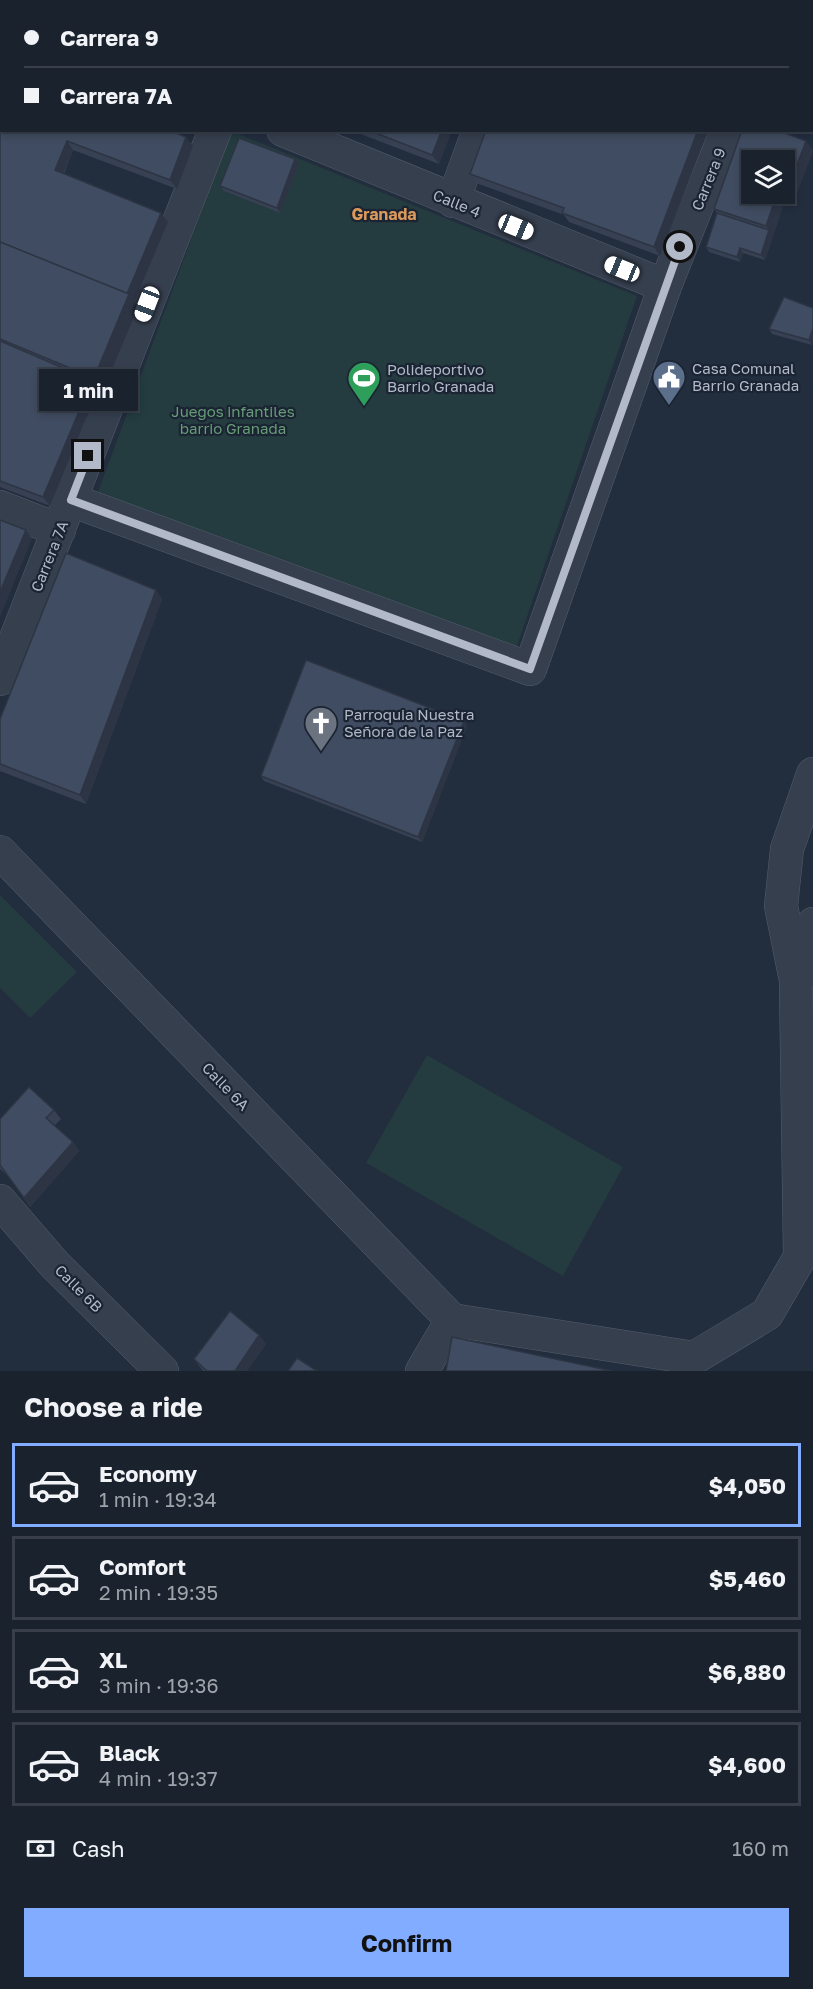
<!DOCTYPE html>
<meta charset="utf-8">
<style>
:root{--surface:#1a222e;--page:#232a36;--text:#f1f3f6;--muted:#9fa4aa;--line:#383f4a;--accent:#82acff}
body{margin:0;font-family:"Golos Text",sans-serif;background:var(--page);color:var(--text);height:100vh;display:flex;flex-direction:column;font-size:22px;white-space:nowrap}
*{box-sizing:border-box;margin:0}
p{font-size:20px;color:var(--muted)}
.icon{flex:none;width:33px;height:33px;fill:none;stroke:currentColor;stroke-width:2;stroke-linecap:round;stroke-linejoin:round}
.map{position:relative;height:1371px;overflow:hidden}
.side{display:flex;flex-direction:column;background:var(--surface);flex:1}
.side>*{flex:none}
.guide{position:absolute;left:0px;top:0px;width:813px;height:132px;box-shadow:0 3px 9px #0003,0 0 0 2px var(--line);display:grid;align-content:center;height:132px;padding:0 24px;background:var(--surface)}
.controls{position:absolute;left:741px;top:150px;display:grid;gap:12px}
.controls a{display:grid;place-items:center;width:54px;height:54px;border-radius:0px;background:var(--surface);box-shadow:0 3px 9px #0003,0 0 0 2px var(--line);font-size:30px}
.end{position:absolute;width:27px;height:27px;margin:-14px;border:8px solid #b2bac9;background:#111;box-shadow:0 0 0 3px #111}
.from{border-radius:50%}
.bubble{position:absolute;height:42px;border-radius:0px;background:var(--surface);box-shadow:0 3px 9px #0003,0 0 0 2px var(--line);font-size:20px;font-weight:700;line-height:42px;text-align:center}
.car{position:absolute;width:18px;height:36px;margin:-18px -9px;border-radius:8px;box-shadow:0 0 4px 2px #0007;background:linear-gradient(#fff 24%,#345 0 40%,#fff 0 76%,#345 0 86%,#fff 0)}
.guide b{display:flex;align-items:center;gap:21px;height:57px;font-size:22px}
.guide b+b{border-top:2px solid var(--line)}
.guide i{width:15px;height:15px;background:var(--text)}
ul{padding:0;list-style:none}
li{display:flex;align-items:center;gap:18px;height:84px;margin:0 12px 9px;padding:0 12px;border:3px solid var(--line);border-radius:0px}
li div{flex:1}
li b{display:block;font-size:22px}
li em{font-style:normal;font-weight:700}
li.current{border-color:var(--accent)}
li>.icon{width:54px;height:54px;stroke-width:1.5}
h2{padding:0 24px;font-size:27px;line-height:72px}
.pay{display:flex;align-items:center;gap:15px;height:66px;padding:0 24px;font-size:22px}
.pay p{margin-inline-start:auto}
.cta{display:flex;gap:12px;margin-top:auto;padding:12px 24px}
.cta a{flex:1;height:69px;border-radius:0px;background:var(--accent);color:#111;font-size:24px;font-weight:700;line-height:69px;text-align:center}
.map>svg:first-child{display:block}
</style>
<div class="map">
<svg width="813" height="1371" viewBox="0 0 813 1371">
<rect width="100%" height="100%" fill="#222d3e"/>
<g fill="#243b3f">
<path d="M 231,131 L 637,296 L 506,678 L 88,519 Z"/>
<path d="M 0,895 L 77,972 L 30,1018 L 0,988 Z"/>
<path d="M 427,1055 L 623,1167 L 563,1276 L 366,1163 Z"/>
</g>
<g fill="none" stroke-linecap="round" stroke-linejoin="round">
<defs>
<g id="street">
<path d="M 265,2 L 265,0"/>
<path d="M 526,2 L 527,0"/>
<path d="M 779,2 L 780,0"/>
<path d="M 0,5 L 2,0"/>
<path d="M 283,130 L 665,286"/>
<path d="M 453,201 L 479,130"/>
<path d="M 71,500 L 530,669 L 665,286 L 727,130"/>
<path d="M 0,507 L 59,530"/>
<path d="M 0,679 L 215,130"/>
<path d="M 0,852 L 452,1320"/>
<path d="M 795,976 L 781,906 L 787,849 L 813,774"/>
<path d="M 0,1201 L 55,1265 L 162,1371"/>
<path d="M 452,1320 L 694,1358 L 767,1314 L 800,1257 L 796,985 L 813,924"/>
<path d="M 422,1371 L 452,1320"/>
</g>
</defs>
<use href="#street" stroke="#545d6c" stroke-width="34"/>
<use href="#street" stroke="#363f4e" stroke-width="33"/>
</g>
<g fill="#374153" fill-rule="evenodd">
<path d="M 57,0 L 252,0 L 252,2 L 61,2 Z"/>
<path d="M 2,54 L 2,130 L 193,146 L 177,189 L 73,150 L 64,174 L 168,222 L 134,302 L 138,307 L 103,391 L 86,418 L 50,506 L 0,487 L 0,59 Z"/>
<path d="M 350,130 L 452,130 L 439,164 Z"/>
<path d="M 708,130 L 660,256 L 569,222 L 564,215 L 476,183 L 470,174 Z"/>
<path d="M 806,141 L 813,151 L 794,200 L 786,197 L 765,260 L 743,253 L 740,262 L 709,252 L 706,247 L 717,213 L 714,209 ZM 784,160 L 784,194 L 752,194 Z"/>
<path d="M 299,164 L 280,213 L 224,191 L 220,186 Z"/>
<path d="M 784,297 L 812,345 L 772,334 L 769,329 Z"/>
<path d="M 156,590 L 162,599 L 86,804 L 0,771 L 0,719 Z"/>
<path d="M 467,726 L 422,842 L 264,781 L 261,776 Z"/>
<path d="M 54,1110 L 61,1119 L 54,1126 L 73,1142 L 79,1151 L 30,1207 L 9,1177 L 0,1169 L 0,1119 Z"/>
<path d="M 259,1335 L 266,1344 L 247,1371 L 203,1371 L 194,1359 Z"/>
</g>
<g fill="#2d3544">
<path d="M 239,0 L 252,0 L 252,2 L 238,2 Z"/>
<rect x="496" y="0" width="10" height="2"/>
<rect x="748" y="0" width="10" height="2"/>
<path d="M 442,130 L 452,130 L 439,164 L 432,155 Z"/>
<path d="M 698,130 L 708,130 L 660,256 L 654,247 Z"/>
<path d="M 186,137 L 193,146 L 177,189 L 170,180 Z"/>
<path d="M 67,141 L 73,150 L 61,179 L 55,170 Z"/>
<path d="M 806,141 L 813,151 L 794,200 L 787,191 Z"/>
<path d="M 295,159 L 299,164 L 280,213 L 277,208 Z"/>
<path d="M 777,194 L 783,194 L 786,197 L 765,260 L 761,255 L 769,230 L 766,226 Z"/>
<path d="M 161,213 L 168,222 L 134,302 L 138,307 L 103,391 L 86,418 L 50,506 L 43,497 L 80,409 L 96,382 L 94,378 L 127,294 Z"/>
<path d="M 740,248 L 743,253 L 740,262 L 737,257 Z"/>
<path d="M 813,328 L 813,344 L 812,345 L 809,340 Z"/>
<path d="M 26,530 L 32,539 L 0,617 L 0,592 Z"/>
<path d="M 156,590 L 162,599 L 86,804 L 80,795 Z"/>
<path d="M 464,721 L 467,726 L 422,842 L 418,837 Z"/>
<path d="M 73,1142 L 79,1151 L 30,1207 L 24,1198 Z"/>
<path d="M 259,1335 L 266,1344 L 247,1371 L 235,1371 Z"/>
</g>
<g fill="#404c61" stroke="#2d3544" stroke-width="1.5">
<path d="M 77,0 L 203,0 L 207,2 L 82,2 Z"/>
<path d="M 210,0 L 239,0 L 238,2 L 214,2 Z"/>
<path d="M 273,0 L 388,0 L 387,2 L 273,2 Z"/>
<path d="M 392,0 L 496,0 L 496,2 L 391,2 Z"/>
<path d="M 534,0 L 748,0 L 748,2 L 533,2 Z"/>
<path d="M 789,0 L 813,0 L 813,124 L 812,124 L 812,2 L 789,2 Z"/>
<path d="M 2,54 L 2,65 L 0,65 L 0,59 Z"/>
<path d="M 0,67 L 2,68 L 2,130 L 169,130 L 186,137 L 170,180 L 67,141 L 55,170 L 161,213 L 127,294 L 0,242 Z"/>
<path d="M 368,130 L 442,130 L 432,155 Z"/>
<path d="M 486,130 L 698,130 L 654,247 L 562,213 L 564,208 L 470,174 Z"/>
<path d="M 742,130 L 777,130 L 806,141 L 787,191 L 784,190 L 784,160 L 752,160 L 752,194 L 777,194 L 766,226 L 714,209 Z"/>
<path d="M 239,138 L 295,159 L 277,208 L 220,186 Z"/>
<path d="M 717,213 L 769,230 L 761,255 L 740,248 L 737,257 L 706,247 Z"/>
<path d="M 0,242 L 129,294 L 94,378 L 0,339 Z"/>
<path d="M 784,297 L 813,308 L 813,328 L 809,340 L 769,329 Z"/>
<path d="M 0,341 L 96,382 L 80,409 L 43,497 L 0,481 Z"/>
<path d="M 0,520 L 26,530 L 0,592 Z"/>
<path d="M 66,553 L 156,590 L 80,795 L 0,764 L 0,719 Z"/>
<path d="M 306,660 L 464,721 L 418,837 L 261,776 Z"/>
<path d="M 29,1087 L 54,1110 L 46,1118 L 73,1142 L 24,1198 L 0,1165 L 0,1119 Z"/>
<path d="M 230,1311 L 259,1335 L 235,1371 L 207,1371 L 194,1359 Z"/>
<path d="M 452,1337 L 612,1371 L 446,1371 Z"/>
<path d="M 297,1358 L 317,1371 L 288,1371 Z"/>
</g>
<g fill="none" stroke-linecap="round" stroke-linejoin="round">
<path stroke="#b2bac9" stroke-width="8" d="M 88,456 L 71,500 L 530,669 L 680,247"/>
</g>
<defs>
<symbol id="civic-pin" viewBox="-11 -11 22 30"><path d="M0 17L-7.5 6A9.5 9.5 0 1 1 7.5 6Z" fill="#5c6f8a" stroke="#1b2433"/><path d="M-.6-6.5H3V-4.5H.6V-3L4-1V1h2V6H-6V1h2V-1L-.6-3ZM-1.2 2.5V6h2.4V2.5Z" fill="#fff"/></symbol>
<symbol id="stadium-pin" viewBox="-11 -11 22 30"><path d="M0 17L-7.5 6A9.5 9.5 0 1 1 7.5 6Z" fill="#2e9e5b" stroke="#1b2433"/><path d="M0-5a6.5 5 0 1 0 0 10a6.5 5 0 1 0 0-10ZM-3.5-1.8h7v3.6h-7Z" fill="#fff"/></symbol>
<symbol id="church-pin" viewBox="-11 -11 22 30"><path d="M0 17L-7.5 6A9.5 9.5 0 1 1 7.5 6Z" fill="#6b7280" stroke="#1b2433"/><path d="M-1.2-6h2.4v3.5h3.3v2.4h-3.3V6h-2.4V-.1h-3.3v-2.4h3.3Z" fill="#fff"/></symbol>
</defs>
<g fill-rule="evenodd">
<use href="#civic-pin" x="650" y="358" width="38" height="52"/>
<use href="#stadium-pin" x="345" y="359" width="38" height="52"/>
<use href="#church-pin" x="302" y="704" width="38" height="52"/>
</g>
<g text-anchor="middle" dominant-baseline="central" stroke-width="4.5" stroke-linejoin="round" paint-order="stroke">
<g font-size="15" fill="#b2bac9" stroke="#1b2433">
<text transform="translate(708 179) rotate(-68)">Carrera 9</text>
<text transform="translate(457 203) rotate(22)">Calle 4</text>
<text transform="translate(49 556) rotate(-68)">Carrera 7A</text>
<text transform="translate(226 1086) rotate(46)">Calle 6A</text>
<text transform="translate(79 1288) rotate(45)">Calle 6B</text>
</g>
<g font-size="15" fill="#b2bac9" stroke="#1b2433" text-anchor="start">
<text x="692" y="368">Casa Comunal<tspan x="692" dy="17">Barrio Granada</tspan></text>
<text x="387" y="369">Polideportivo<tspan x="387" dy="17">Barrio Granada</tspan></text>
<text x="344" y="714">Parroquia Nuestra<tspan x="344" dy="17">Señora de la Paz</tspan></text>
</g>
<g font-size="15" fill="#679c76" stroke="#1b2433">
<text x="233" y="411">Juegos infantiles<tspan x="233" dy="17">barrio Granada</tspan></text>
</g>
<g font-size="16" font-weight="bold" fill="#db995b" stroke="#1b2433">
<text x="384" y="214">Granada</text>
</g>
</g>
</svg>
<div class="controls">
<a><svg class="icon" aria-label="layers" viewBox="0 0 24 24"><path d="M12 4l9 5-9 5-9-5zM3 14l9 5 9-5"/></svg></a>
</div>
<i class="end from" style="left:680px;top:247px"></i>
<i class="end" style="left:88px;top:456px"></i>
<div class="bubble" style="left:39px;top:369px;width:99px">1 min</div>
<i class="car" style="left:516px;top:227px;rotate:112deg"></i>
<i class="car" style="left:622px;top:269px;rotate:292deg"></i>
<i class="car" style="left:147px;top:304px;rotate:201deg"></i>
<div class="guide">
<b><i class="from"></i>Carrera 9</b>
<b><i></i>Carrera 7A</b>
</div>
</div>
<section class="side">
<h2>Choose a ride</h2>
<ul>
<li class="current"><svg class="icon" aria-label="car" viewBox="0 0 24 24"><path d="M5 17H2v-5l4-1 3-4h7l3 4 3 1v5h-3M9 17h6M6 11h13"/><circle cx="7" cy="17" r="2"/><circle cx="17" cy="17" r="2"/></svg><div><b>Economy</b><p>1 min · 19:34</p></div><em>$4,050</em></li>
<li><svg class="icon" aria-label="car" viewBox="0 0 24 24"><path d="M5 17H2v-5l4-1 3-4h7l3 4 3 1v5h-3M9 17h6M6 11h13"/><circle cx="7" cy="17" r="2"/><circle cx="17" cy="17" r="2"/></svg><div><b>Comfort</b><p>2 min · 19:35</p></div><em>$5,460</em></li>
<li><svg class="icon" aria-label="car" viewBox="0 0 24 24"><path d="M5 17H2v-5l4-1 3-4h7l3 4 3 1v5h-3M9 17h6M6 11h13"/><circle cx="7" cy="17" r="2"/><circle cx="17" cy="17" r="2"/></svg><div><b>XL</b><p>3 min · 19:36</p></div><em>$6,880</em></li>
<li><svg class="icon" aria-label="car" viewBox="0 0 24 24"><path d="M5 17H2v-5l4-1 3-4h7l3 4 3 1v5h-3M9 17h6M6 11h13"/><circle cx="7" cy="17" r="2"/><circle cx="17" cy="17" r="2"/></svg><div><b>Black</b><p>4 min · 19:37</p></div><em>$4,600</em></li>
</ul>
<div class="pay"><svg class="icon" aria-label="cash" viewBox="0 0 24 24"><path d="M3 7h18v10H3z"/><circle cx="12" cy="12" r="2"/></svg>Cash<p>160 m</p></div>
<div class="cta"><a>Confirm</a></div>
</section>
